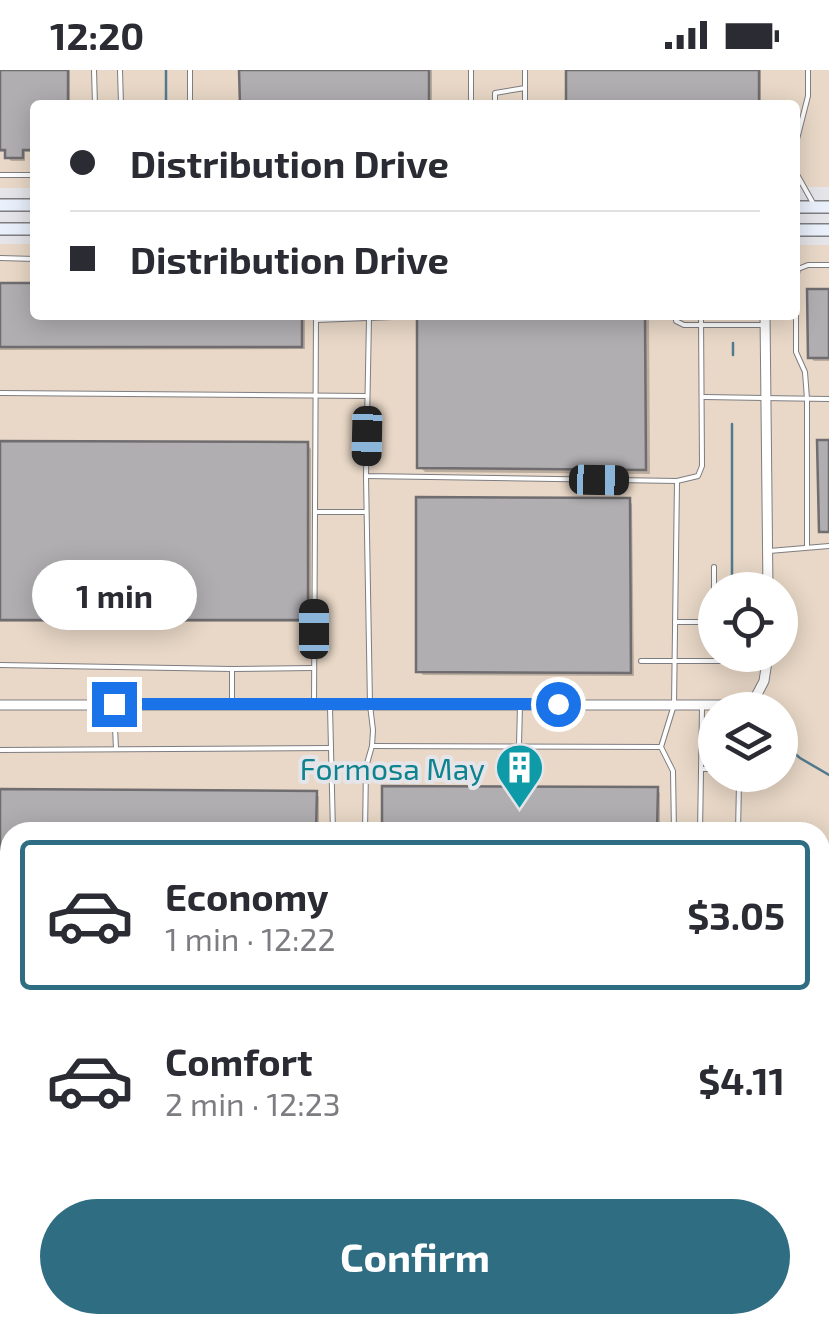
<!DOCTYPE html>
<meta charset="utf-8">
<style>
:root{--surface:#fff;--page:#f2f2f3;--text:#2b2b33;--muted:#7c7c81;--line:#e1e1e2;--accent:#2f6d83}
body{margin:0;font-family:"Exo 2",sans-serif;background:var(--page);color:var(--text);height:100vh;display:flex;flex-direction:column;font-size:38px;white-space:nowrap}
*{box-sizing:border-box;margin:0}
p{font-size:32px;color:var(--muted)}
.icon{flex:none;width:55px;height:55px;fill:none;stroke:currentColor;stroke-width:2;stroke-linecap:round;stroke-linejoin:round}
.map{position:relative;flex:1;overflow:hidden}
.details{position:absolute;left:0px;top:752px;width:830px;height:512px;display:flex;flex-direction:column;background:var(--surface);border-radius:30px 30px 0 0;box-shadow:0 5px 25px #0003}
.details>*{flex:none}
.top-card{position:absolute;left:30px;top:30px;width:770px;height:220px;border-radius:10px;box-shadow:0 5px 25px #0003;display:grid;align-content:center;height:220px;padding:0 40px;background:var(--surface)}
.fabs{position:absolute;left:698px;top:502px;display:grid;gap:20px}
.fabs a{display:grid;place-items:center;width:100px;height:100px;border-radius:50%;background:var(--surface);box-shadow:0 5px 25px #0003;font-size:50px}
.end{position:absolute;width:45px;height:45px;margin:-22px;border:12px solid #1a73e8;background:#fff;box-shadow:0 0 0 5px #fff}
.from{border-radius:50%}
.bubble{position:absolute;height:70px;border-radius:35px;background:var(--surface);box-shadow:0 5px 25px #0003;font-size:32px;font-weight:700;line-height:70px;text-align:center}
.car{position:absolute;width:30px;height:60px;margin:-30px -15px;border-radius:12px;box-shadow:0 0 8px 2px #0007;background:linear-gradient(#222 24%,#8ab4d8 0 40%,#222 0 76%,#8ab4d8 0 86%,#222 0)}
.top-card b{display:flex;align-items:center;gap:35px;height:95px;font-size:38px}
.top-card b+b{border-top:2px solid var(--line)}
.top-card i{width:25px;height:25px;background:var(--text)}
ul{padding:18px 0 0;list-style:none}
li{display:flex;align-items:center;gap:30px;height:150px;margin:0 20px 15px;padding:0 20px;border:5px solid transparent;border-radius:10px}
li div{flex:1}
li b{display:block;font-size:38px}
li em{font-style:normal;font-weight:700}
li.selected{border-color:var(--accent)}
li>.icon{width:90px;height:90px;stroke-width:1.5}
.primary-button{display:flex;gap:20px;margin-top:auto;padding:20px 40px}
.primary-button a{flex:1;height:115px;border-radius:60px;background:var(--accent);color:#fff;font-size:40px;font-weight:700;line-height:115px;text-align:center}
.status{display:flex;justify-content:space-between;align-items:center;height:70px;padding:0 50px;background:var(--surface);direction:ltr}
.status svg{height:28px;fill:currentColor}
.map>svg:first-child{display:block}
</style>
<div class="status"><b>12:20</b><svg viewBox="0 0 49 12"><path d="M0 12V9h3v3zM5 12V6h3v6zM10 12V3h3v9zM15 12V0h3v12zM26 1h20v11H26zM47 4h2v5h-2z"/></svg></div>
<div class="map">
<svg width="829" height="1263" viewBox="0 0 829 1263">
<rect width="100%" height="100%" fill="#e5e4e8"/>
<g fill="#e9d8c7" fill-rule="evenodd">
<path d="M 0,0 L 829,0 L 829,117 L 795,117 L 795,35 L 35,35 L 35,118 L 0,118 Z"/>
<path d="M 0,174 L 35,174 L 35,245 L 795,245 L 795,175 L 829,175 L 829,1263 L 0,1263 ZM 715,520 L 780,520 L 780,585 L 715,585 ZM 715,640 L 780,640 L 780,705 L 715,705 ZM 10,762 L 820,762 L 820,1255 L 10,1255 Z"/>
</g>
<g fill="#0003">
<path d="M 0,0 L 70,0 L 70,35 L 35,35 L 35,82 L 25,82 L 25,91 L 11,91 L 7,87 L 7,82 L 0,82 Z"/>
<rect x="242" y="0" width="190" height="35"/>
<rect x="569" y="0" width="192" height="35"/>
<path d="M 0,216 L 35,216 L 35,245 L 305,245 L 305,279 L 0,280 Z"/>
<path d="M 829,222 L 829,291 L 814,291 L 810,287 Z"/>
<path d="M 419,245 L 649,245 L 650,404 L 425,402 L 420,397 Z"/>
<path d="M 0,374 L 307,375 L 311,379 L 311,552 L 0,552 Z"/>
<path d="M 629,430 L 632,434 L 634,606 L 423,605 L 419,601 Z"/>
<path d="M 384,718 L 657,720 L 660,723 L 660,762 L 385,762 Z"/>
<path d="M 0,721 L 316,723 L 319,727 L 319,762 L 10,762 L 10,840 L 0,840 Z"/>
<path d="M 820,908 L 821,909 L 821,1017 L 820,1017 Z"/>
<path d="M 820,1116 L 829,1116 L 829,1261 L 710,1260 L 706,1255 L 820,1255 Z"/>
<path d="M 409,1255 L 611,1255 L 611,1263 L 413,1260 Z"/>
</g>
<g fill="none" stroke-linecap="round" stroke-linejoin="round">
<g stroke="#527a8f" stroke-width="2.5">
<path d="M 166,35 L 166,0"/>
<path d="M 733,285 L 733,273"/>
<path d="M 732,354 L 732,520"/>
<path d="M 780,671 L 800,688 L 829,705"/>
</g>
</g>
<g fill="#b1aeb1" stroke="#6f6d70" stroke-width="2.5">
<path d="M 0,0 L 68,0 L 68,35 L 35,35 L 35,80 L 23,80 L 23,88 L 5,88 L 5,80 L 0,80 Z"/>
<path d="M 239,0 L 429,0 L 429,35 L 240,35 Z"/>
<rect x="566" y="0" width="193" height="35"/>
<path d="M 0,213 L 35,213 L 35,245 L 302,245 L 302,277 L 0,277 Z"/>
<path d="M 807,219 L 829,219 L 829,288 L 808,288 Z"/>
<path d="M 417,245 L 645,245 L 646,400 L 417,398 Z"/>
<path d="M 817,370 L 829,370 L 829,462 L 819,462 Z"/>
<path d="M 0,371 L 308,372 L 308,550 L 0,550 Z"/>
<path d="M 416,427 L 630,428 L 631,603 L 416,602 Z"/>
<path d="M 382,716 L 658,717 L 657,762 L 382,762 Z"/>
<path d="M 0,719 L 317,721 L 316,762 L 10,762 L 10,837 L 0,837 Z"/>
<rect x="0" y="883" width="10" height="95"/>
<path d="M 0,1109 L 8,1109 L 10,1111 L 10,1255 L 260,1255 L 260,1263 L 0,1263 Z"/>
<rect x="820" y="1113" width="9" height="146"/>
</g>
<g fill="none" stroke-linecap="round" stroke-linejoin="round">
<defs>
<g id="lane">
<path d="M 94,0 L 95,35"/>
<path d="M 120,0 L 121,35"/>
<path d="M 190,0 L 190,35"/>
<path d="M 471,35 L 471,0"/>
<path d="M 495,35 L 495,23 L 525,18 L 525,0"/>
<path d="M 525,35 L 525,18"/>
<path d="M 795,77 L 808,26 L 808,0"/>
<path d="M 795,101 L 813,133"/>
<path d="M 0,105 L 35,105"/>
<path d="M 0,188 L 35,189"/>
<path d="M 676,245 L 676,251 L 684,255 L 764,255"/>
<path d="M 369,248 L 366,406 L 677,411 L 698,406 L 702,396 L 701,245"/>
<path d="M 316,250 L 393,247 L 393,245"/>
<path d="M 0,323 L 365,326"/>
<path d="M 704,327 L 829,329"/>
<path d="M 315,442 L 365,442"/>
<path d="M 807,477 L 807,329 L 805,302 L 796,282 L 796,209 L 798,199 L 808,195 L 829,195"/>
<path d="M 769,481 L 829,476"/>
<path d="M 675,552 L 715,552"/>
<path d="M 714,552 L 714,497"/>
<path d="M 641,591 L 735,591"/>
<path d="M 0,595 L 232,599 L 232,635"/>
<path d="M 232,599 L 312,598"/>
<path d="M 114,635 L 116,679"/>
<path d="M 314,635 L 316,245"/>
<path d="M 330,637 L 333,762"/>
<path d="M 519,675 L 520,635"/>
<path d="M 372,676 L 661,677"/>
<path d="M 0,680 L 331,678"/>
<path d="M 703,699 L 715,699"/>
<path d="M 729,705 L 739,713 L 738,762"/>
<path d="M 365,762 L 366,697 L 372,676 L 373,660 L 370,635 L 366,406"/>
<path d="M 674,762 L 673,701 L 661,677 L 674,635 L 677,411"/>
<path d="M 700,762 L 702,639"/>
<path d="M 0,850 L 10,850"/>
<path d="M 820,850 L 825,850 L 829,854"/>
<path d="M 0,875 L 10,875"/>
<path d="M 0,1024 L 10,1024"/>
<path d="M 820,1029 L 829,1029"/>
<path d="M 820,1095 L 829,1095"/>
<path d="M 0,1097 L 10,1097"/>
<path d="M 362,1255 L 363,1263"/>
<path d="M 309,1263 L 309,1255"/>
<path d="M 657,1263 L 657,1255"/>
</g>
<g id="street">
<path d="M 765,245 L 768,520"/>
<path d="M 0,635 L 730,635 L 753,632 L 764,611 L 768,585"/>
<path d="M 0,1062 L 10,1062"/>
<path d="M 820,1066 L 829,1066"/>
</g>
<g id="secondary">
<path d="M 0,135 L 35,135"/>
<path d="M 795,137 L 829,137"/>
<path d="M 0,159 L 35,159"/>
<path d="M 795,160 L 829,160"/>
</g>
</defs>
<use href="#lane" stroke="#7e7d80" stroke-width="6"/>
<use href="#street" stroke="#7e7d80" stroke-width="11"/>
<use href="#secondary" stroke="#7e7d80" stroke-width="14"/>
<use href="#lane" stroke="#fff" stroke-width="4"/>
<use href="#street" stroke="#fff" stroke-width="9"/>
<use href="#secondary" stroke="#e9f0fb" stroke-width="11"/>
</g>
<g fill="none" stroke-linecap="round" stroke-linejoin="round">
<path stroke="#1a73e8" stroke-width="12" d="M 114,634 L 558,634"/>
</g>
<defs>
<symbol id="building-pin" viewBox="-11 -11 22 30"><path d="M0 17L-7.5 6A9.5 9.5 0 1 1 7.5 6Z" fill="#0f9aa8" stroke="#e5e4e8"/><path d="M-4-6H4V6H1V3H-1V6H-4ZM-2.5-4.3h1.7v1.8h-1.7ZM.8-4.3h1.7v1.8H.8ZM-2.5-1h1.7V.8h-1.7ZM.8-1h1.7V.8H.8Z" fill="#fff"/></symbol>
</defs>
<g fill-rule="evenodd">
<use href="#building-pin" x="492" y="670" width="55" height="75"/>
</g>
<g text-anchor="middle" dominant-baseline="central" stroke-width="8" stroke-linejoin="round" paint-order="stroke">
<g font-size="30" fill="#0d838f" stroke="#e5e4e8" text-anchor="end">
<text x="485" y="698">Formosa May</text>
</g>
</g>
</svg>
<div class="fabs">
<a><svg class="icon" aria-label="locate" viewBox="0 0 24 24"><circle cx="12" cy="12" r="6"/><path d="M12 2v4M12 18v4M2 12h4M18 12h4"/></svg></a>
<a><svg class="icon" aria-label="layers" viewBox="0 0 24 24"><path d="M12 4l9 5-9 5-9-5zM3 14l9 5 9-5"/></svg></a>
</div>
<i class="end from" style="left:558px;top:634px"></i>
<i class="end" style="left:114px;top:634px"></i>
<div class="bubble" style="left:32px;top:490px;width:165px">1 min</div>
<i class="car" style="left:367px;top:366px;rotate:181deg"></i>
<i class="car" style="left:599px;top:410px;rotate:91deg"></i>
<i class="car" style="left:314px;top:559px;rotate:0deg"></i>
<div class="top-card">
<b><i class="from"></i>Distribution Drive</b>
<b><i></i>Distribution Drive</b>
</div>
<section class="details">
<ul>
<li class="selected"><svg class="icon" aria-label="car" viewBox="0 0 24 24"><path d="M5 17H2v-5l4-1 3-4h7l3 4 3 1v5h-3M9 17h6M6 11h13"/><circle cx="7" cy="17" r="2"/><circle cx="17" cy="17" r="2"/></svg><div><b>Economy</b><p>1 min · 12:22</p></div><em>$3.05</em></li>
<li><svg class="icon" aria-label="car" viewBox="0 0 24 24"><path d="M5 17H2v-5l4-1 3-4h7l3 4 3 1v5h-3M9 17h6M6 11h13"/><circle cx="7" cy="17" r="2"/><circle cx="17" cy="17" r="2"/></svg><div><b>Comfort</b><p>2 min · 12:23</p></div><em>$4.11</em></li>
</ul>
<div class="primary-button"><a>Confirm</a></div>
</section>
</div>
